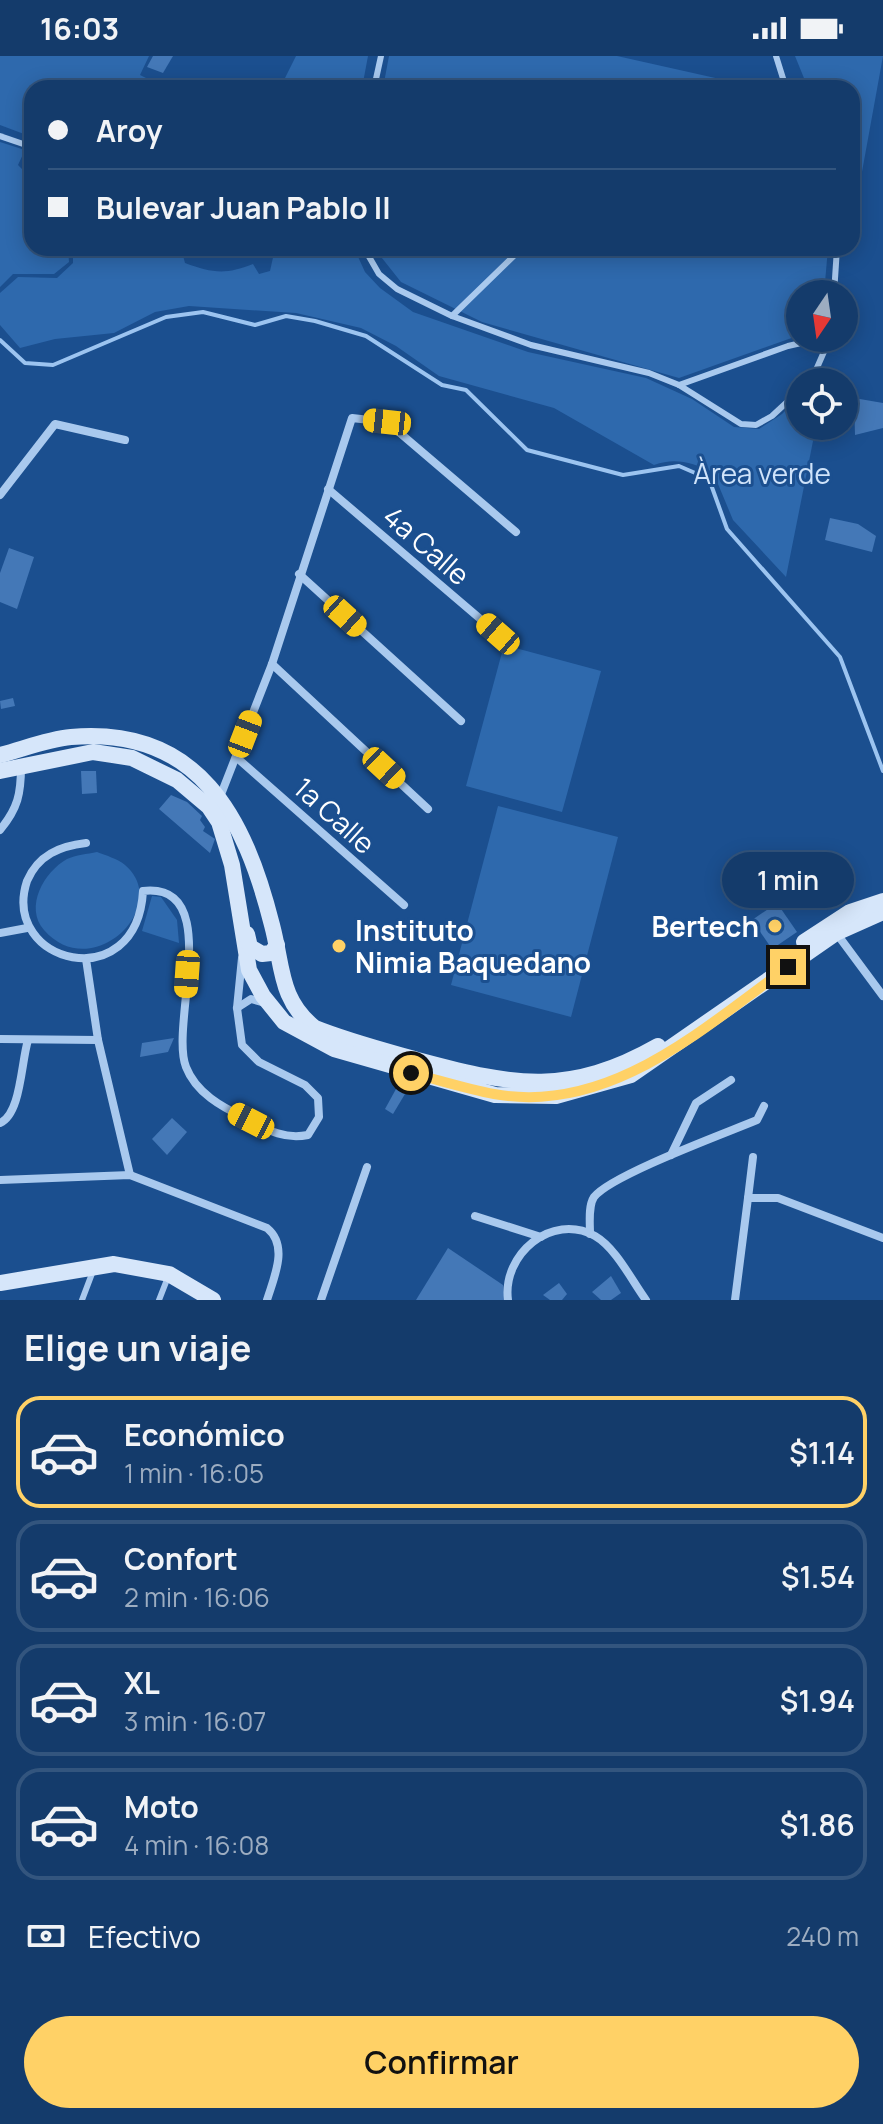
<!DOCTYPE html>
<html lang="es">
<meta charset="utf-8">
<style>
:root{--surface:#143b6b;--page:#1d4271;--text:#f1f3f6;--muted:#9dadc1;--line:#33557e;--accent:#ffd166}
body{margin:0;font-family:Manrope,sans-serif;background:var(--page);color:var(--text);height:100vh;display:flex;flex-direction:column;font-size:30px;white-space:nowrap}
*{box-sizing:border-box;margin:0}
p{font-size:26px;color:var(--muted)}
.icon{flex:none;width:44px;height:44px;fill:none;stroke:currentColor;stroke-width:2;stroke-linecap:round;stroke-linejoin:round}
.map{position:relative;height:1244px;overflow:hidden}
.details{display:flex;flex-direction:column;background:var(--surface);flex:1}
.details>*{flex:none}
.banner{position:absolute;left:24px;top:24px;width:836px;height:176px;border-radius:24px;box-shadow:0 4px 20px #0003,0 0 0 2px var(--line);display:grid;align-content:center;height:176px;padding:0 24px;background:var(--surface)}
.needle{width:52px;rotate:193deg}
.controls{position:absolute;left:786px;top:224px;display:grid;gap:16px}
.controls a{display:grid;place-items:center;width:72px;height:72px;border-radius:50%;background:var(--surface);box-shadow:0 4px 20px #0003,0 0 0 2px var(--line);font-size:40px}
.end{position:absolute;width:36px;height:36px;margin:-18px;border:10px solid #ffd166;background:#111;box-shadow:0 0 0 4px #111}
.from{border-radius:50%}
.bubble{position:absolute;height:56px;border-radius:28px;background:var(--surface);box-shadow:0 4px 20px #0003,0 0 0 2px var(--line);font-size:26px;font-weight:600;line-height:56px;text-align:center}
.car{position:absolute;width:24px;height:48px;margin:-24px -12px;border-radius:10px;box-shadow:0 0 6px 2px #0007;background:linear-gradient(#f5c518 24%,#345 0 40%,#f5c518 0 76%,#345 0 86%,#f5c518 0)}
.banner b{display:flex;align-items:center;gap:28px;height:76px;font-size:30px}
.banner b+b{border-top:2px solid var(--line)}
.banner i{width:20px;height:20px;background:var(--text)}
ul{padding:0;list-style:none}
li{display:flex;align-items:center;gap:24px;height:112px;margin:0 16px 12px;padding:0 8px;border:4px solid var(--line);border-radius:24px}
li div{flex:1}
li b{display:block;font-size:30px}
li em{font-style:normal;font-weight:600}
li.current{border-color:var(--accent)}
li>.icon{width:72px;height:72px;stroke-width:1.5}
h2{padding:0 24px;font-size:36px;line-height:96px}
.pay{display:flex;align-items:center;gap:20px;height:88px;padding:0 24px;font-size:30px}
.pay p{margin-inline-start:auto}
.cta{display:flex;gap:16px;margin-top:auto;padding:16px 24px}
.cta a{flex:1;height:92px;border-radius:48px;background:var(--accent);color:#111;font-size:32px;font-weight:600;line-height:92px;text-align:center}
.status{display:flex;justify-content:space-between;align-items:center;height:56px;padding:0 40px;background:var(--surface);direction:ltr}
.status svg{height:22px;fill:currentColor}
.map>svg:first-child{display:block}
</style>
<div class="status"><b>16:03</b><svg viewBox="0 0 49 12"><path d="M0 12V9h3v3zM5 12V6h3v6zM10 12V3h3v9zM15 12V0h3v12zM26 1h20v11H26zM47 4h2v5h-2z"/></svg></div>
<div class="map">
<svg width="883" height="1244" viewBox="0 0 883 1244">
<rect width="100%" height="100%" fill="#1b4f8f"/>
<g fill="#2e69ad">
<path d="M 0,0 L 149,0 L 140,19 L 166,32 L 32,32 L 32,81 L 0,69 Z"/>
<path d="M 296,0 L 368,0 L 362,32 L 280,32 Z"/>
<path d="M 389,0 L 617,0 L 760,32 L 383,32 Z"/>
<path d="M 795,0 L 883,0 L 852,171 L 852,32 L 808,32 Z"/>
<path d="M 0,86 L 25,94 L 18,109 L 32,123 L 32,192 L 68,192 L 69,206 L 54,218 L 13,218 L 0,231 Z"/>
<path d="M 73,192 L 181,192 L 185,207 C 212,217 226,219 253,208 L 259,218 L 270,215 L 274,197 L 280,192 L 354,192 L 365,216 L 380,232 L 413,256 L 528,296 L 646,322 L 692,343 L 734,371 L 759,373 L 782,358 L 800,340 L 800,370 L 816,370 L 786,521 L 733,464 L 713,416 C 692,407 676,401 654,409 L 554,352 L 439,320 L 396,290 L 361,272 L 296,257 L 189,250 L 155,256 L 114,277 L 55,283 L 20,292 L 0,269 L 0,237 L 18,221 L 57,222 L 73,207 Z"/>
<path d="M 374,192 L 828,192 L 824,238 L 800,238 L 800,279 L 679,322 L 482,266 L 401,226 Z"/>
<path d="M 504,589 L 601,615 L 562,756 L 466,730 Z"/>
<path d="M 498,750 L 618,781 L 571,961 L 451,929 Z"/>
<path d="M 97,796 C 105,799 118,803 125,809 C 173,850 92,929 44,874 C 24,851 44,816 67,803 C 76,799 87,798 97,796 Z"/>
<path d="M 152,840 L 161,841 L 177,864 L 179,887 L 142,875 Z"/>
</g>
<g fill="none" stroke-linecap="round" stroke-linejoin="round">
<path stroke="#9cc4f0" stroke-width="4" d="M 0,284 L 25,307 L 53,309 L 166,261 L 203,256 L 255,269 L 286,260 L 315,265 L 366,280 L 442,329 L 466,334 L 527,394 L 623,419 L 679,410 L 709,423 L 727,473 L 840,601 L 883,715"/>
</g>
<g fill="#4478b7">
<path d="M 153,0 L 173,0 L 163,17 L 147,11 Z"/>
<path d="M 854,342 L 883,347 L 883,372 L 855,379 Z"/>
<path d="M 830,462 L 858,468 L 876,480 L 872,496 L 825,484 Z"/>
<path d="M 9,492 L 34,501 L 17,553 L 0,546 L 0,517 Z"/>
<path d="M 13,642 L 15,650 L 1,653 L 0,645 Z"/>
<path d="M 81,715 L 96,715 L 97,737 L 82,738 Z"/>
<path d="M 171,739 L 187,746 L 202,760 L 200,764 L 205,771 L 203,775 L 215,783 L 210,797 L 159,753 Z"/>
<path d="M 777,847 L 797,876 L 772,893 L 752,864 Z"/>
<path d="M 174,982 L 168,996 L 140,1001 L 142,987 Z"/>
<path d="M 396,1033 L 405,1038 L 393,1058 L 385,1053 Z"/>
<path d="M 172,1062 L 187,1076 L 167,1099 L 152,1083 Z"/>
<path d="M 448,1192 L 503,1229 L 505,1244 L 416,1244 Z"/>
<path d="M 611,1220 L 621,1237 L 611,1244 L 601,1244 L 592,1236 Z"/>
<path d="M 559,1227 L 567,1238 L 562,1244 L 550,1244 L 543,1239 Z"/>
</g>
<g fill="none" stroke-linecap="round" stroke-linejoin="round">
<g stroke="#a9c9ee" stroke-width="6">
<path d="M 776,0 L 786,32"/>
<path d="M 374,32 L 381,0"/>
<path d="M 723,32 L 725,28"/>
<path d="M 0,80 L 32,91"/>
<path d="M 364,192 L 379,218 L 397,233 L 452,260 L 531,289 L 649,317 L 679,329 L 741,368 L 756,369 L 772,360 L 800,334"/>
<path d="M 834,238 L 837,192"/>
<path d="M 452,260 L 522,192"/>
<path d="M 807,326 L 816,314 L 830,282"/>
<path d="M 679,329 L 788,290 L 823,282"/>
<path d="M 82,1244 L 93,1215"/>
<path d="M 159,1244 L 168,1221"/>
</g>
<g stroke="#a9c9ee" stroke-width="8">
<path d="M 328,433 L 498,578"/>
<path d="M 0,439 L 55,368 L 125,384"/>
<path d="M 299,518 L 461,665"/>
<path d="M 272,608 L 428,753"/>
<path d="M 236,701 L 404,849"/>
<path d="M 220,741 L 272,608 L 352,362 L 387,366 L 516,476"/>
<path d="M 0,774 C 18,752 21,738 21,710"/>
<path d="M 86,787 C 60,790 38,799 27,825 C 0,908 137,942 143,835 C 225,826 169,968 186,1011 C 196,1037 222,1051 245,1062 C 266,1073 283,1084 308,1079 L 319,1061 L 318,1042 L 305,1029 L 259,1006 L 242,989 L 237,952 L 242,902"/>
<path d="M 0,877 L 27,872"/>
<path d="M 837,878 L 883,940"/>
<path d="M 86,903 L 98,984 L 130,1119"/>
<path d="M 237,952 L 251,943 L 265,947"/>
<path d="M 0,983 L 98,984"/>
<path d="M 0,1067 C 21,1058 21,1007 28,984"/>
<path d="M 671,1099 L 696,1047 L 731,1024"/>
<path d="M 0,1124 L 130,1119 L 267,1172 C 289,1190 274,1221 267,1244"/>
<path d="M 748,1142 L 753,1101"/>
<path d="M 475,1160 L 541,1181"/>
<path d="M 590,1178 C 590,1167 588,1150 594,1141 C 611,1119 726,1077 757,1064 L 764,1050"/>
<path d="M 321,1244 L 367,1111"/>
<path d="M 508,1244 C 502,1199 551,1156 595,1180 C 616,1192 632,1225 646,1244"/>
<path d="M 735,1244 L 748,1142 L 778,1142 L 883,1182"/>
</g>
<g stroke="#d6e6fa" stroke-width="16">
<path d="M 0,699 C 23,693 48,683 71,681 C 199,670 245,762 272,869 C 283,910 279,944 315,972 C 350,986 386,995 421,1005 C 514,1030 570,1040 658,990"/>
<path d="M 0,715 L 93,696 L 132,702 L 177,724 L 209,751 L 219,766 L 232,809 L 249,914 L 263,940 L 284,966 L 334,993 L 495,1039 L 556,1040 L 631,1019 L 836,877 L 883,856"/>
<path d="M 247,878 L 250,891 L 262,898 L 271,897 L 277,889"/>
<path d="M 804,886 L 850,856 L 883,845"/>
<path d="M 0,1227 L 114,1208 L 169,1218 L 213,1244"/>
</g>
</g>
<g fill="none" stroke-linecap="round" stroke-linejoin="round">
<path stroke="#ffd166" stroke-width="10" d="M 411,1017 C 439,1024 467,1033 494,1038 C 609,1059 702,973 788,911"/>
</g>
<g fill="#ffd166" stroke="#1b4f8f" stroke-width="3">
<circle cx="775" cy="870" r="8"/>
<circle cx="339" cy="890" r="8"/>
</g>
<g text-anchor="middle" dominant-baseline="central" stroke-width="6" stroke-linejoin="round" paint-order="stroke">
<g font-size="28" fill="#cfe3fa" stroke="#1b4f8f">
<text x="762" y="417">Àrea verde</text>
</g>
<g font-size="28" fill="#fff" stroke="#1b4f8f">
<text transform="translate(427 489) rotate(41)">4a Calle</text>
<text transform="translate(335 759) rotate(42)">1a Calle</text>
</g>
<g font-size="28" font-weight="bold" fill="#fff" stroke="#1b4f8f" text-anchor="end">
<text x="759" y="870">Bertech</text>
<text x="355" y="874" text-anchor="start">Instituto<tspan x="355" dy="32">Nimia Baquedano</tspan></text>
</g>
</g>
</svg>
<div class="controls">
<a><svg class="needle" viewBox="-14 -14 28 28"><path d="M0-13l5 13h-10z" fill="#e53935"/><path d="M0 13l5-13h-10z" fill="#9dadc1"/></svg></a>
<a><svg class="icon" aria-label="locate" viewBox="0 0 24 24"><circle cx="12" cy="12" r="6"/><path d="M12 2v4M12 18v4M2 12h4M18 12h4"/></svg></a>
</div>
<i class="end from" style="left:411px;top:1017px"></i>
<i class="end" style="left:788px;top:911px"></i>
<div class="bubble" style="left:722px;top:796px;width:132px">1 min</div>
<i class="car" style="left:387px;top:366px;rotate:276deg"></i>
<i class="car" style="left:345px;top:560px;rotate:132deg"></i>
<i class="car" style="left:498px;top:578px;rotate:311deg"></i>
<i class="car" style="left:245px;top:678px;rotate:21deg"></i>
<i class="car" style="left:384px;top:712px;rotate:133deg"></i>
<i class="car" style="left:187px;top:918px;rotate:184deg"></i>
<i class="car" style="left:251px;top:1065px;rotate:297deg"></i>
<div class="banner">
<b><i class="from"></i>Aroy</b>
<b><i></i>Bulevar Juan Pablo II</b>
</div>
</div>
<section class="details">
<h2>Elige un viaje</h2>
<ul>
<li class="current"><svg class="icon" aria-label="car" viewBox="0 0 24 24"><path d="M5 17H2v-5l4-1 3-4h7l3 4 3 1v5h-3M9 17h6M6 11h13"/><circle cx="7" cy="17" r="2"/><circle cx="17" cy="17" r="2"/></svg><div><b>Económico</b><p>1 min · 16:05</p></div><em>$1.14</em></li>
<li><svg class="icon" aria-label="car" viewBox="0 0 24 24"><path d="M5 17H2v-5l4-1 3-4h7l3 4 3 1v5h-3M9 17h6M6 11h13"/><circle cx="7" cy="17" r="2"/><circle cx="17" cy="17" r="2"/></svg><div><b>Confort</b><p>2 min · 16:06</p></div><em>$1.54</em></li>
<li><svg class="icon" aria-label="car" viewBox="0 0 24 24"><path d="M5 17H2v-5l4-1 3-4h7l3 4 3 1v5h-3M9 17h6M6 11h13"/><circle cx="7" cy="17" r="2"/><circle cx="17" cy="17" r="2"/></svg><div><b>XL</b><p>3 min · 16:07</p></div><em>$1.94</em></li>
<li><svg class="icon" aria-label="car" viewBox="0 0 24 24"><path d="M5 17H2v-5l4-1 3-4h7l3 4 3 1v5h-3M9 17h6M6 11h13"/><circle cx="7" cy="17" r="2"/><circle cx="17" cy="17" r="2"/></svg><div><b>Moto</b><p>4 min · 16:08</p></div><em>$1.86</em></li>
</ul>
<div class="pay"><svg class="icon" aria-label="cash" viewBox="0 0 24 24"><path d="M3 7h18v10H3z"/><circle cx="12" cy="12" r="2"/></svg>Efectivo<p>240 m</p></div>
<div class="cta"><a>Confirmar</a></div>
</section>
